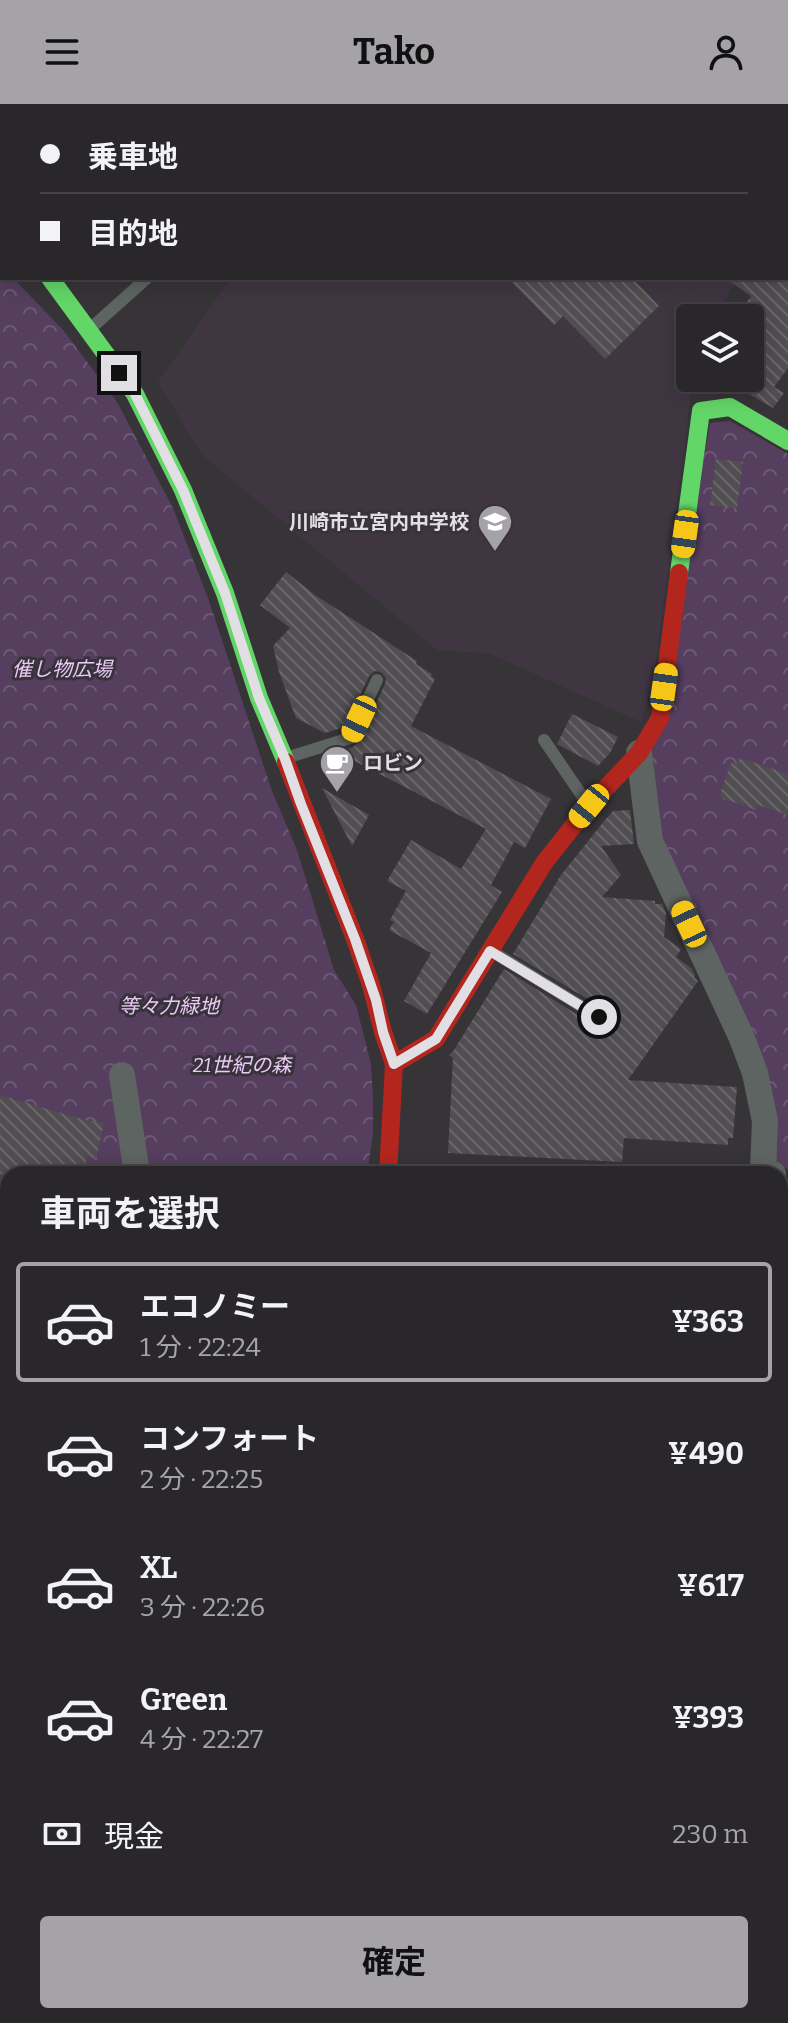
<!DOCTYPE html>
<html lang="ja">
<meta charset="utf-8">
<style>
:root{--surface:#29272a;--page:#312f32;--text:#f1f3f6;--muted:#a5a5a8;--line:#454447;--accent:#a6a3a8}
body{margin:0;font-family:Bitter,"Noto Sans JP",serif;background:var(--page);color:var(--text);height:100vh;display:flex;flex-direction:column;font-size:30px;white-space:nowrap}
*{box-sizing:border-box;margin:0}
p{font-size:26px;color:var(--muted)}
.icon{flex:none;width:44px;height:44px;fill:none;stroke:currentColor;stroke-width:2;stroke-linecap:round;stroke-linejoin:round}
.map{position:relative;flex:1;overflow:hidden}
.sheet{position:absolute;left:0px;top:1062px;width:788px;height:858px;display:flex;flex-direction:column;background:var(--surface);border-radius:24px 24px 0 0;box-shadow:0 4px 20px #0003,0 0 0 2px var(--line)}
.sheet>*{flex:none}
.hud{position:absolute;left:0px;top:0px;width:788px;height:176px;box-shadow:0 4px 20px #0003,0 0 0 2px var(--line);display:grid;align-content:center;height:176px;padding:0 40px;background:var(--surface)}
.buttons{position:absolute;left:676px;top:200px;display:grid;gap:16px}
.buttons a{display:grid;place-items:center;width:88px;height:88px;border-radius:8px;background:var(--surface);box-shadow:0 4px 20px #0003,0 0 0 2px var(--line);font-size:40px}
.end{position:absolute;width:36px;height:36px;margin:-18px;border:10px solid #e2dfe4;background:#111;box-shadow:0 0 0 4px #111}
.from{border-radius:50%}
.car{position:absolute;width:24px;height:48px;margin:-24px -12px;border-radius:10px;box-shadow:0 0 6px 2px #0007;background:linear-gradient(#f5c518 24%,#345 0 40%,#f5c518 0 76%,#345 0 86%,#f5c518 0)}
.hud b{display:flex;align-items:center;gap:28px;height:76px;font-size:30px}
.hud b+b{border-top:2px solid var(--line)}
.hud i{width:20px;height:20px;background:var(--text)}
ul{padding:0;list-style:none}
li{display:flex;align-items:center;gap:24px;height:120px;margin:0 16px 12px;padding:0 24px;border:4px solid transparent;border-radius:8px}
li div{flex:1}
li b{display:block;font-size:30px}
li em{font-style:normal;font-weight:700}
li.active{border-color:var(--accent)}
li>.icon{width:72px;height:72px;stroke-width:1.5}
h2{padding:0 40px;font-size:36px;line-height:96px}
.pay{display:flex;align-items:center;gap:20px;height:88px;padding:0 40px;font-size:30px}
.pay p{margin-inline-start:auto}
.button{display:flex;gap:16px;margin-top:auto;padding:16px 40px}
.button a{flex:1;height:92px;border-radius:8px;background:var(--accent);color:#111;font-size:32px;font-weight:700;line-height:92px;text-align:center}
header{display:flex;justify-content:space-between;align-items:center;height:104px;padding:0 40px;background:var(--accent);color:#111;font-size:36px;font-weight:700}
.map>svg:first-child{display:block}
</style>
<header><svg class="icon" aria-label="menu" viewBox="0 0 24 24"><path d="M4 6h16M4 12h16M4 18h16"/></svg>Tako<svg class="icon" aria-label="person" viewBox="0 0 24 24"><circle cx="12" cy="8" r="4"/><path d="M4 21q1-7 8-7t8 7"/></svg></header>
<div class="map">
<svg width="788" height="1919" viewBox="0 0 788 1919">
<defs>
<pattern id="forest-crowns" width="20" height="18" patternUnits="userSpaceOnUse" patternTransform="scale(2)"><rect width="20" height="18" fill="#553e5e"/><path d="M2 6a3 3 0 1 1 6 0M12 15a3 3 0 1 1 6 0" fill="none" stroke="#6d5975"/></pattern>
<pattern id="building-back-hatch" width="6" height="6" patternUnits="userSpaceOnUse" patternTransform="scale(2)"><rect width="6" height="6" fill="#514e52"/><path d="M-1 5l2 2M0 0l6 6M5-1l2 2" fill="none" stroke="#6a676b"/></pattern>
</defs>
<rect width="100%" height="100%" fill="#373438"/>
<path fill="#3f3642" d="M 231,174 L 739,174 L 713,214 L 690,214 L 690,250 L 683,261 L 690,270 L 690,274 L 693,274 L 653,580 L 641,618 L 490,550 L 437,546 L 202,351 L 158,278 Z"/>
<g fill="url(#forest-crowns)">
<path d="M 0,158 L 2,160 L 2,174 L 13,174 L 64,227 L 117,298 L 173,404 L 209,497 L 272,687 L 297,746 L 334,866 L 356,901 L 371,960 L 373,995 L 373,1030 L 367,1070 L 8,1070 L 8,1912 L 136,1912 L 135,1919 L 0,1919 Z"/>
<path d="M 730,317 L 788,350 L 788,1065 L 771,1058 L 773,1006 L 658,734 L 650,649 L 710,319 Z"/>
</g>
<g fill="url(#building-back-hatch)">
<path d="M 508,174 L 632,174 L 659,202 L 605,255 L 563,212 L 554,221 Z"/>
<path d="M 725,174 L 788,174 L 788,264 L 774,283 L 784,289 L 773,304 L 722,274 L 750,274 L 750,214 L 736,214 L 751,192 Z"/>
<path d="M 716,355 L 743,358 L 737,404 L 710,401 Z"/>
<path d="M 286,468 L 315,491 L 417,557 L 416,560 L 432,570 L 431,572 L 435,575 L 411,622 L 551,695 L 525,744 L 514,738 L 491,781 L 502,788 L 427,910 L 404,897 L 431,849 L 389,826 L 394,818 L 390,816 L 406,787 L 387,777 L 411,736 L 461,765 L 486,725 L 337,648 L 353,643 L 358,638 L 385,580 L 386,574 L 381,568 L 375,567 L 369,572 L 345,623 L 325,629 L 296,614 L 279,568 L 273,542 L 290,524 L 260,501 Z"/>
<path d="M 572,610 L 618,633 L 610,649 L 598,662 L 557,640 Z"/>
<path d="M 740,654 L 788,670 L 788,711 L 758,701 L 756,706 L 719,693 L 731,659 L 737,661 Z"/>
<path d="M 322,684 L 369,711 L 352,742 Z"/>
<path d="M 630,706 L 634,740 L 601,742 L 621,771 L 602,793 L 655,797 L 655,800 L 662,800 L 666,809 L 664,833 L 681,845 L 676,853 L 691,864 L 695,872 L 694,873 L 698,877 L 628,976 L 737,983 L 733,1034 L 728,1034 L 728,1041 L 624,1034 L 622,1058 L 448,1049 L 453,954 L 449,951 L 454,946 L 504,865 L 594,921 L 603,921 L 607,917 L 607,909 L 604,905 L 513,850 L 561,771 L 605,716 L 613,707 Z"/>
<path d="M 0,991 L 81,1015 L 104,1019 L 96,1055 L 87,1052 L 83,1070 L 0,1070 Z"/>
</g>
<g fill="none" stroke-linecap="round" stroke-linejoin="round">
<g stroke="#5e6461" stroke-width="12">
<path d="M 786,43 L 788,39"/>
<path d="M 90,225 L 147,174"/>
<path d="M 544,636 L 587,699"/>
<path d="M 289,653 L 350,634 L 377,576"/>
<path d="M 493,848 L 599,913"/>
<path d="M 780,1299 L 788,1267"/>
<path d="M 0,1865 L 8,1847"/>
<path d="M 438,1919 L 443,1912"/>
</g>
<g stroke="#5e6461" stroke-width="26">
<path d="M 639,649 L 650,737 L 741,932 L 755,969 L 765,1017 L 763,1066 L 773,1070"/>
<path d="M 122,971 L 137,1070"/>
<path d="M 0,1444 L 8,1444"/>
<path d="M 578,1919 L 579,1912"/>
</g>
<g stroke="#63d668" stroke-width="18">
<path d="M 0,110 L 2,113"/>
<path d="M 50,174 L 135,290 L 183,386 L 225,489 L 259,594 L 286,658"/>
<path d="M 679,469 L 701,307 L 730,303 L 788,337"/>
<path d="M 189,1919 L 190,1912"/>
</g>
<g stroke="#b3261e" stroke-width="18">
<path d="M 286,658 L 355,835 L 371,881 L 383,928 L 394,960 L 388,1070"/>
<path d="M 394,960 L 436,935 L 544,759 L 589,702 L 639,649 L 660,614 L 679,469"/>
<path d="M 696,1912 L 710,1919"/>
</g>
</g>
<g fill="none" stroke-linecap="round" stroke-linejoin="round">
<path stroke="#e2dfe4" stroke-width="10" d="M 119,269 L 135,290 L 183,386 L 225,489 L 259,594 L 285,655 L 301,700 L 355,835 L 376,896 L 383,928 L 394,960 L 436,935 L 490,847 L 599,913"/>
</g>
<defs>
<symbol id="school-pin" viewBox="-11 -11 22 30"><path d="M0 17L-7.5 6A9.5 9.5 0 1 1 7.5 6Z" fill="#a6a3a8" stroke="#38323a"/><path d="M0-5L7-2L0 1L-7-2ZM-4 1L0 2.5L4 1V4Q0 6-4 4Z" fill="#fff"/></symbol>
<symbol id="cafe-pin" viewBox="-11 -11 22 30"><path d="M0 17L-7.5 6A9.5 9.5 0 1 1 7.5 6Z" fill="#a6a3a8" stroke="#38323a"/><path d="M-5.5-4.5H6V0H3Q3 3.5 0 3.5H-2.5Q-5.5 3.5-5.5 0ZM3-3.2v2h1.7v-2ZM-6 4.5H4V6H-6Z" fill="#fff"/></symbol>
</defs>
<g fill-rule="evenodd">
<use href="#school-pin" x="475" y="398" width="40" height="54"/>
<use href="#cafe-pin" x="317" y="639" width="40" height="54"/>
</g>
<g text-anchor="middle" dominant-baseline="central" stroke-width="6" stroke-linejoin="round" paint-order="stroke">
<g font-size="20" font-weight="bold" fill="#e2dfe4" stroke="#38323a" text-anchor="end">
<text x="469" y="418">川崎市立宮内中学校</text>
<text x="363" y="659" text-anchor="start">ロビン</text>
</g>
<g font-size="20" font-style="italic" fill="#ebcaf7" stroke="#38323a">
<text x="62" y="565">催し物広場</text>
<text x="169" y="902">等々力緑地</text>
<text x="242" y="961">21世紀の森</text>
</g>
</g>
</svg>
<div class="buttons">
<a><svg class="icon" aria-label="layers" viewBox="0 0 24 24"><path d="M12 4l9 5-9 5-9-5zM3 14l9 5 9-5"/></svg></a>
</div>
<i class="end from" style="left:599px;top:913px"></i>
<i class="end" style="left:119px;top:269px"></i>
<i class="car" style="left:685px;top:430px;rotate:188deg"></i>
<i class="car" style="left:664px;top:583px;rotate:8deg"></i>
<i class="car" style="left:359px;top:615px;rotate:205deg"></i>
<i class="car" style="left:589px;top:702px;rotate:219deg"></i>
<i class="car" style="left:689px;top:820px;rotate:335deg"></i>
<div class="hud">
<b><i class="from"></i>乗車地</b>
<b><i></i>目的地</b>
</div>
<section class="sheet">
<h2>車両を選択</h2>
<ul>
<li class="active"><svg class="icon" aria-label="car" viewBox="0 0 24 24"><path d="M5 17H2v-5l4-1 3-4h7l3 4 3 1v5h-3M9 17h6M6 11h13"/><circle cx="7" cy="17" r="2"/><circle cx="17" cy="17" r="2"/></svg><div><b>エコノミー</b><p>1 分 · 22:24</p></div><em>¥363</em></li>
<li><svg class="icon" aria-label="car" viewBox="0 0 24 24"><path d="M5 17H2v-5l4-1 3-4h7l3 4 3 1v5h-3M9 17h6M6 11h13"/><circle cx="7" cy="17" r="2"/><circle cx="17" cy="17" r="2"/></svg><div><b>コンフォート</b><p>2 分 · 22:25</p></div><em>¥490</em></li>
<li><svg class="icon" aria-label="car" viewBox="0 0 24 24"><path d="M5 17H2v-5l4-1 3-4h7l3 4 3 1v5h-3M9 17h6M6 11h13"/><circle cx="7" cy="17" r="2"/><circle cx="17" cy="17" r="2"/></svg><div><b>XL</b><p>3 分 · 22:26</p></div><em>¥617</em></li>
<li><svg class="icon" aria-label="car" viewBox="0 0 24 24"><path d="M5 17H2v-5l4-1 3-4h7l3 4 3 1v5h-3M9 17h6M6 11h13"/><circle cx="7" cy="17" r="2"/><circle cx="17" cy="17" r="2"/></svg><div><b>Green</b><p>4 分 · 22:27</p></div><em>¥393</em></li>
</ul>
<div class="pay"><svg class="icon" aria-label="cash" viewBox="0 0 24 24"><path d="M3 7h18v10H3z"/><circle cx="12" cy="12" r="2"/></svg>現金<p>230 m</p></div>
<div class="button"><a>確定</a></div>
</section>
</div>
